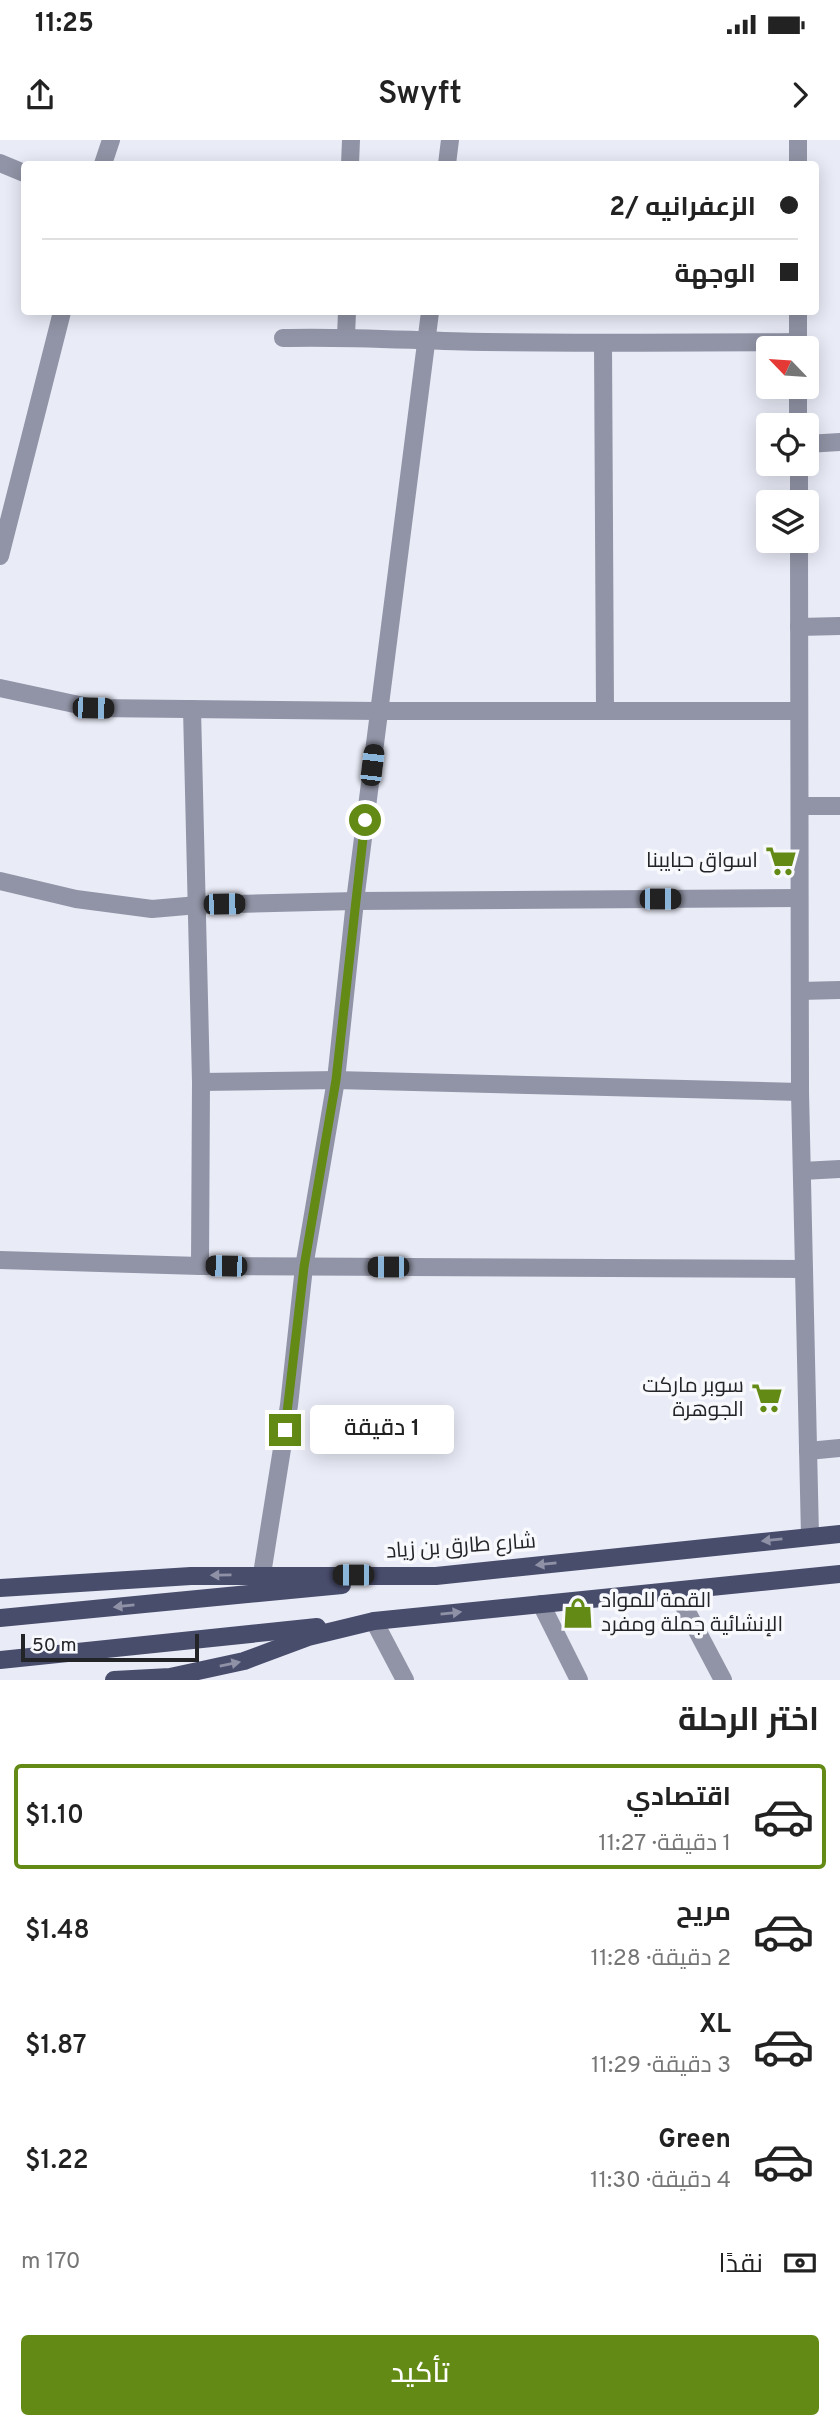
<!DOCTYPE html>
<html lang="ar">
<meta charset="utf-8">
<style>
:root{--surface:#fff;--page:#f6f6f6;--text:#222;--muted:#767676;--line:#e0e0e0;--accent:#628a14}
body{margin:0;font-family:Overpass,Cairo,sans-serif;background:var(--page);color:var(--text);direction:rtl;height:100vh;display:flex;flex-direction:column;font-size:26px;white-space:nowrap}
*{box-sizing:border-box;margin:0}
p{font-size:23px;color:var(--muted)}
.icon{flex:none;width:38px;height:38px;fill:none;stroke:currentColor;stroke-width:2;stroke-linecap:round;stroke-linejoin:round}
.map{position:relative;height:1540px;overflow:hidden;direction:ltr}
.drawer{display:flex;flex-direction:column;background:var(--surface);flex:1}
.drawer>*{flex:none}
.guide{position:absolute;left:21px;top:21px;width:798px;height:154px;border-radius:7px;box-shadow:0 4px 18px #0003;direction:rtl;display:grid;align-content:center;height:154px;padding:0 21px;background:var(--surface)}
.needle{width:46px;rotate:295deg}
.buttons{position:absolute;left:756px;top:196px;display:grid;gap:14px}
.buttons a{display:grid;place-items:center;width:63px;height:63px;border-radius:7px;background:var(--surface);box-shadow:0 4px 18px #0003;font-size:35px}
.scale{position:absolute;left:21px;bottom:18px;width:178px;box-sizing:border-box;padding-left:7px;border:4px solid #232428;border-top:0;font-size:19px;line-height:24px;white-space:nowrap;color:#232428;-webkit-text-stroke:5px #f8f9fd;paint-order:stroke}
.end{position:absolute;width:32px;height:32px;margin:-16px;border:9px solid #628a14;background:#fff;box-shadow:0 0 0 4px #fff}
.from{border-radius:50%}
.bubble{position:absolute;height:49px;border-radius:7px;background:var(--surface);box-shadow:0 4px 18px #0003;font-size:23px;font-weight:600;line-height:49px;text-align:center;direction:rtl}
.car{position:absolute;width:21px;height:42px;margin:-21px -10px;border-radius:9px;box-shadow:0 0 5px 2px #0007;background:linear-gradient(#222 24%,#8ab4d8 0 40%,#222 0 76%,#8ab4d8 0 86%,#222 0)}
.guide b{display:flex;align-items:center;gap:24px;height:66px;font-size:26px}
.guide b+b{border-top:2px solid var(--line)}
.guide i{width:18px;height:18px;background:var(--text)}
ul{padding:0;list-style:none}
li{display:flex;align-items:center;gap:21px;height:105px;margin:0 14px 10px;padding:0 7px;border:4px solid transparent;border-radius:7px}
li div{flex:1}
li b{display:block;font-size:26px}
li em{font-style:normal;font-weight:600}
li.current{border-color:var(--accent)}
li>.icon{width:63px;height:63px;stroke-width:1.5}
h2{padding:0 21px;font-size:32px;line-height:84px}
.pay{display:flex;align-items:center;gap:18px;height:77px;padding:0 21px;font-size:26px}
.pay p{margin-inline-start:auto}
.primary-button{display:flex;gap:14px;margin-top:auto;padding:14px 21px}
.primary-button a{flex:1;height:80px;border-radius:7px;background:var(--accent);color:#fff;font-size:28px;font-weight:600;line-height:80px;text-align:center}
.status{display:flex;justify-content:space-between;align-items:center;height:49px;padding:0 35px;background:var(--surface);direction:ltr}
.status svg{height:19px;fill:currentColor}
header{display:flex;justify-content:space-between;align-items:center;height:91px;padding:0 21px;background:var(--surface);font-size:32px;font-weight:600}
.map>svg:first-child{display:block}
</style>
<div class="status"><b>11:25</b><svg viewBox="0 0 49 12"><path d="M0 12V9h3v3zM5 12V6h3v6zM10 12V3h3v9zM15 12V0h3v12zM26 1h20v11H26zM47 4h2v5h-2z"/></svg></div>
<header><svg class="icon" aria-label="forward" viewBox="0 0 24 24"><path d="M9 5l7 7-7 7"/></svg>Swyft<svg class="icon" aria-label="share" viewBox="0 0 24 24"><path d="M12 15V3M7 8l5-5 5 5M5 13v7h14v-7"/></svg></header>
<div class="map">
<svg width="840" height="1540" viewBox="0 0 840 1540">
<rect width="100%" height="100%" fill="#e9ebf7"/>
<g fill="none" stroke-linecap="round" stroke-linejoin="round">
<g stroke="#9194a6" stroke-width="18">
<path d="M 798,0 L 798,24"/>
<path d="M 0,23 L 24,33"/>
<path d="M 103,24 L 111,0"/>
<path d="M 350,24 L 351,0"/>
<path d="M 447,24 L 450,0"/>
<path d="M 798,172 L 798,208"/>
<path d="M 346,196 L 347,172"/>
<path d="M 283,198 C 350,196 417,201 485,202 C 589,203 694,203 798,202"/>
<path d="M 603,203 L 605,570"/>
<path d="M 798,247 L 798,285"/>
<path d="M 807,304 L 840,302"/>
<path d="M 799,324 L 799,362"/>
<path d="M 799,401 L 800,952 L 810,1396"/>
<path d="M 0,416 L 62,172"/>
<path d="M 799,487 L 840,486"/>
<path d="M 0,548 L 93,568 L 378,571 L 799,571"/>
<path d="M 192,569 L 201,942 L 200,1126"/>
<path d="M 801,666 L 840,666"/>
<path d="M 0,741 L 76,759 L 152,769 L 198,765 L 355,761 L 799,758"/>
<path d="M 800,851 L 840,850"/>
<path d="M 201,942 L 336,940 L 800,952"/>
<path d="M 802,1031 L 840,1029"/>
<path d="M 0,1120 L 200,1126 L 804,1129"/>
<path d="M 808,1311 L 840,1308"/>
<path d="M 262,1434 L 289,1265 L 304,1127 L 336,940 L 355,761 L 430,172"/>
<path d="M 676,1451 L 723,1540"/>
<path d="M 541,1464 L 579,1540"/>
<path d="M 374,1481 L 405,1540"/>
</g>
<g stroke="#494d6c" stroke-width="18">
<path d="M 0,1448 L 191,1436 L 436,1436 L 840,1394"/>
<path d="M 0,1478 L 342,1445"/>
<path d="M 0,1520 L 317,1487"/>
<path d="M 114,1540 L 170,1537 L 244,1521 L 308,1497 L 374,1481 L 840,1434"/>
</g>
</g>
<defs><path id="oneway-solid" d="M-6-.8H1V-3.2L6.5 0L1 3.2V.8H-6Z" transform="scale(1.75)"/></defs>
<g fill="#8f92a6">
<use href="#oneway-solid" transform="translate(772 1400) rotate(174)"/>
<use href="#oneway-solid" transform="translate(546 1424) rotate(174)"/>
<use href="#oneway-solid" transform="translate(221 1435) rotate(179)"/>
<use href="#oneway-solid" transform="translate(124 1466) rotate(174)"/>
<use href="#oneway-solid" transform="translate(451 1473) rotate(-6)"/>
<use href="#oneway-solid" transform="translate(230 1524) rotate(-12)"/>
</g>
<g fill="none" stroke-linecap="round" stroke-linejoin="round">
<path stroke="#628a14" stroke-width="9" d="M 285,1290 L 304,1127 L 336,940 L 365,680"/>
</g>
<defs>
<symbol id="supermarket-bare" viewBox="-9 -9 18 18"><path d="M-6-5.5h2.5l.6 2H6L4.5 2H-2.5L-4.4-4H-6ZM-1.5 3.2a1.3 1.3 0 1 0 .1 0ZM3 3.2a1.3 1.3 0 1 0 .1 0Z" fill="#628a14" stroke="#f8f9fd" stroke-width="2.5" paint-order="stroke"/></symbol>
<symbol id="shop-bare" viewBox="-9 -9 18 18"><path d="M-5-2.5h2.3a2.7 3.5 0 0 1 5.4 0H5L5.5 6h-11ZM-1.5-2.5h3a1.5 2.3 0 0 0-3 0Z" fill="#628a14" stroke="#f8f9fd" stroke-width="2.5" paint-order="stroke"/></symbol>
</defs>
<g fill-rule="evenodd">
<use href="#supermarket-bare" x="759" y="699" width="44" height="44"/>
<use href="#supermarket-bare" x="745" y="1236" width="44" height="44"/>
<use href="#shop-bare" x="556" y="1451" width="44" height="44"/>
</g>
<g text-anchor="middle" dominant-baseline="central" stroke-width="7" stroke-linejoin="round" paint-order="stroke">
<g font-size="21" fill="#232428" stroke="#f8f9fd" text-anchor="end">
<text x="758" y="721">اسواق حبايبنا</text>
<text x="744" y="1246">سوبر ماركت<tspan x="744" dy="24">الجوهرة</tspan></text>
<text x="601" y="1461" text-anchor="start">القمة للمواد<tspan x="601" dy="24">الإنشائية جملة ومفرد</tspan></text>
</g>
<g font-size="21" fill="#232428" stroke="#f8f9fd">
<text transform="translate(461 1407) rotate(-4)">شارع طارق بن زياد</text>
</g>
</g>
</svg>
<div class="buttons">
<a><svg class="needle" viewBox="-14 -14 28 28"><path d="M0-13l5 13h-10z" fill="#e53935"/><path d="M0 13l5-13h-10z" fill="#767676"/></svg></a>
<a><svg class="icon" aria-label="locate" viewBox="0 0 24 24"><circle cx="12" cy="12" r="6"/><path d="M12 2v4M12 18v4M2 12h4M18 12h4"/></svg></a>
<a><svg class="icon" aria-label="layers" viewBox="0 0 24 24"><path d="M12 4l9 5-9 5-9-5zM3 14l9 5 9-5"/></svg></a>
</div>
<div class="scale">50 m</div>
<i class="end from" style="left:365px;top:680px"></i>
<i class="end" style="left:285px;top:1290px"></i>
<div class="bubble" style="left:310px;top:1265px;width:144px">1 دقيقة</div>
<i class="car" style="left:93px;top:568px;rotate:91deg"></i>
<i class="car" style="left:372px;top:625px;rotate:7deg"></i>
<i class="car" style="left:660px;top:759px;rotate:90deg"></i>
<i class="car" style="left:224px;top:764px;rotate:89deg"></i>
<i class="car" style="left:226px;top:1126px;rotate:271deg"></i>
<i class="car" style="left:388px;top:1127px;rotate:270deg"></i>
<i class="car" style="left:353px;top:1435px;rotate:270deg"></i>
<div class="guide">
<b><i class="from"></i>الزعفرانيه /2</b>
<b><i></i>الوجهة</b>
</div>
</div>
<section class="drawer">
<h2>اختر الرحلة</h2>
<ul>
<li class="current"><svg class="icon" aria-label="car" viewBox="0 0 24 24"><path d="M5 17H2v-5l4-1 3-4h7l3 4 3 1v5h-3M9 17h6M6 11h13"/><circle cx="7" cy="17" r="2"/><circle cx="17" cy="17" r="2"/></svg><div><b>اقتصادي</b><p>1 دقيقة · 11:27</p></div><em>$1.10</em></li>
<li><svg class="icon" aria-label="car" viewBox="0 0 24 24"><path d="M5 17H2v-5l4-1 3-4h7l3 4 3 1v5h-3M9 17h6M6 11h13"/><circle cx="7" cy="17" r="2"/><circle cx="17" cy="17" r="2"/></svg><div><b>مريح</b><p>2 دقيقة · 11:28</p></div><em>$1.48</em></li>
<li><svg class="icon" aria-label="car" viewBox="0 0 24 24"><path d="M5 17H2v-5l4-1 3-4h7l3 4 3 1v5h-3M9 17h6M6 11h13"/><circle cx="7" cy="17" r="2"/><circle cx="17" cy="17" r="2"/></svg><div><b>XL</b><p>3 دقيقة · 11:29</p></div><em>$1.87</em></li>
<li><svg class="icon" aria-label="car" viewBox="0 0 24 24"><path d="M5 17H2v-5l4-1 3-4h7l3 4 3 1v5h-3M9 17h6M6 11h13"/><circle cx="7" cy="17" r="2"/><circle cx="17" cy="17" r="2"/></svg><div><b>Green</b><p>4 دقيقة · 11:30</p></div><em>$1.22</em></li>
</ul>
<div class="pay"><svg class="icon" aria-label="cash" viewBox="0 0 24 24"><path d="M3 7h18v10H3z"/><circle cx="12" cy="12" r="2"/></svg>نقدًا<p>170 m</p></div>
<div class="primary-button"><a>تأكيد</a></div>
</section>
